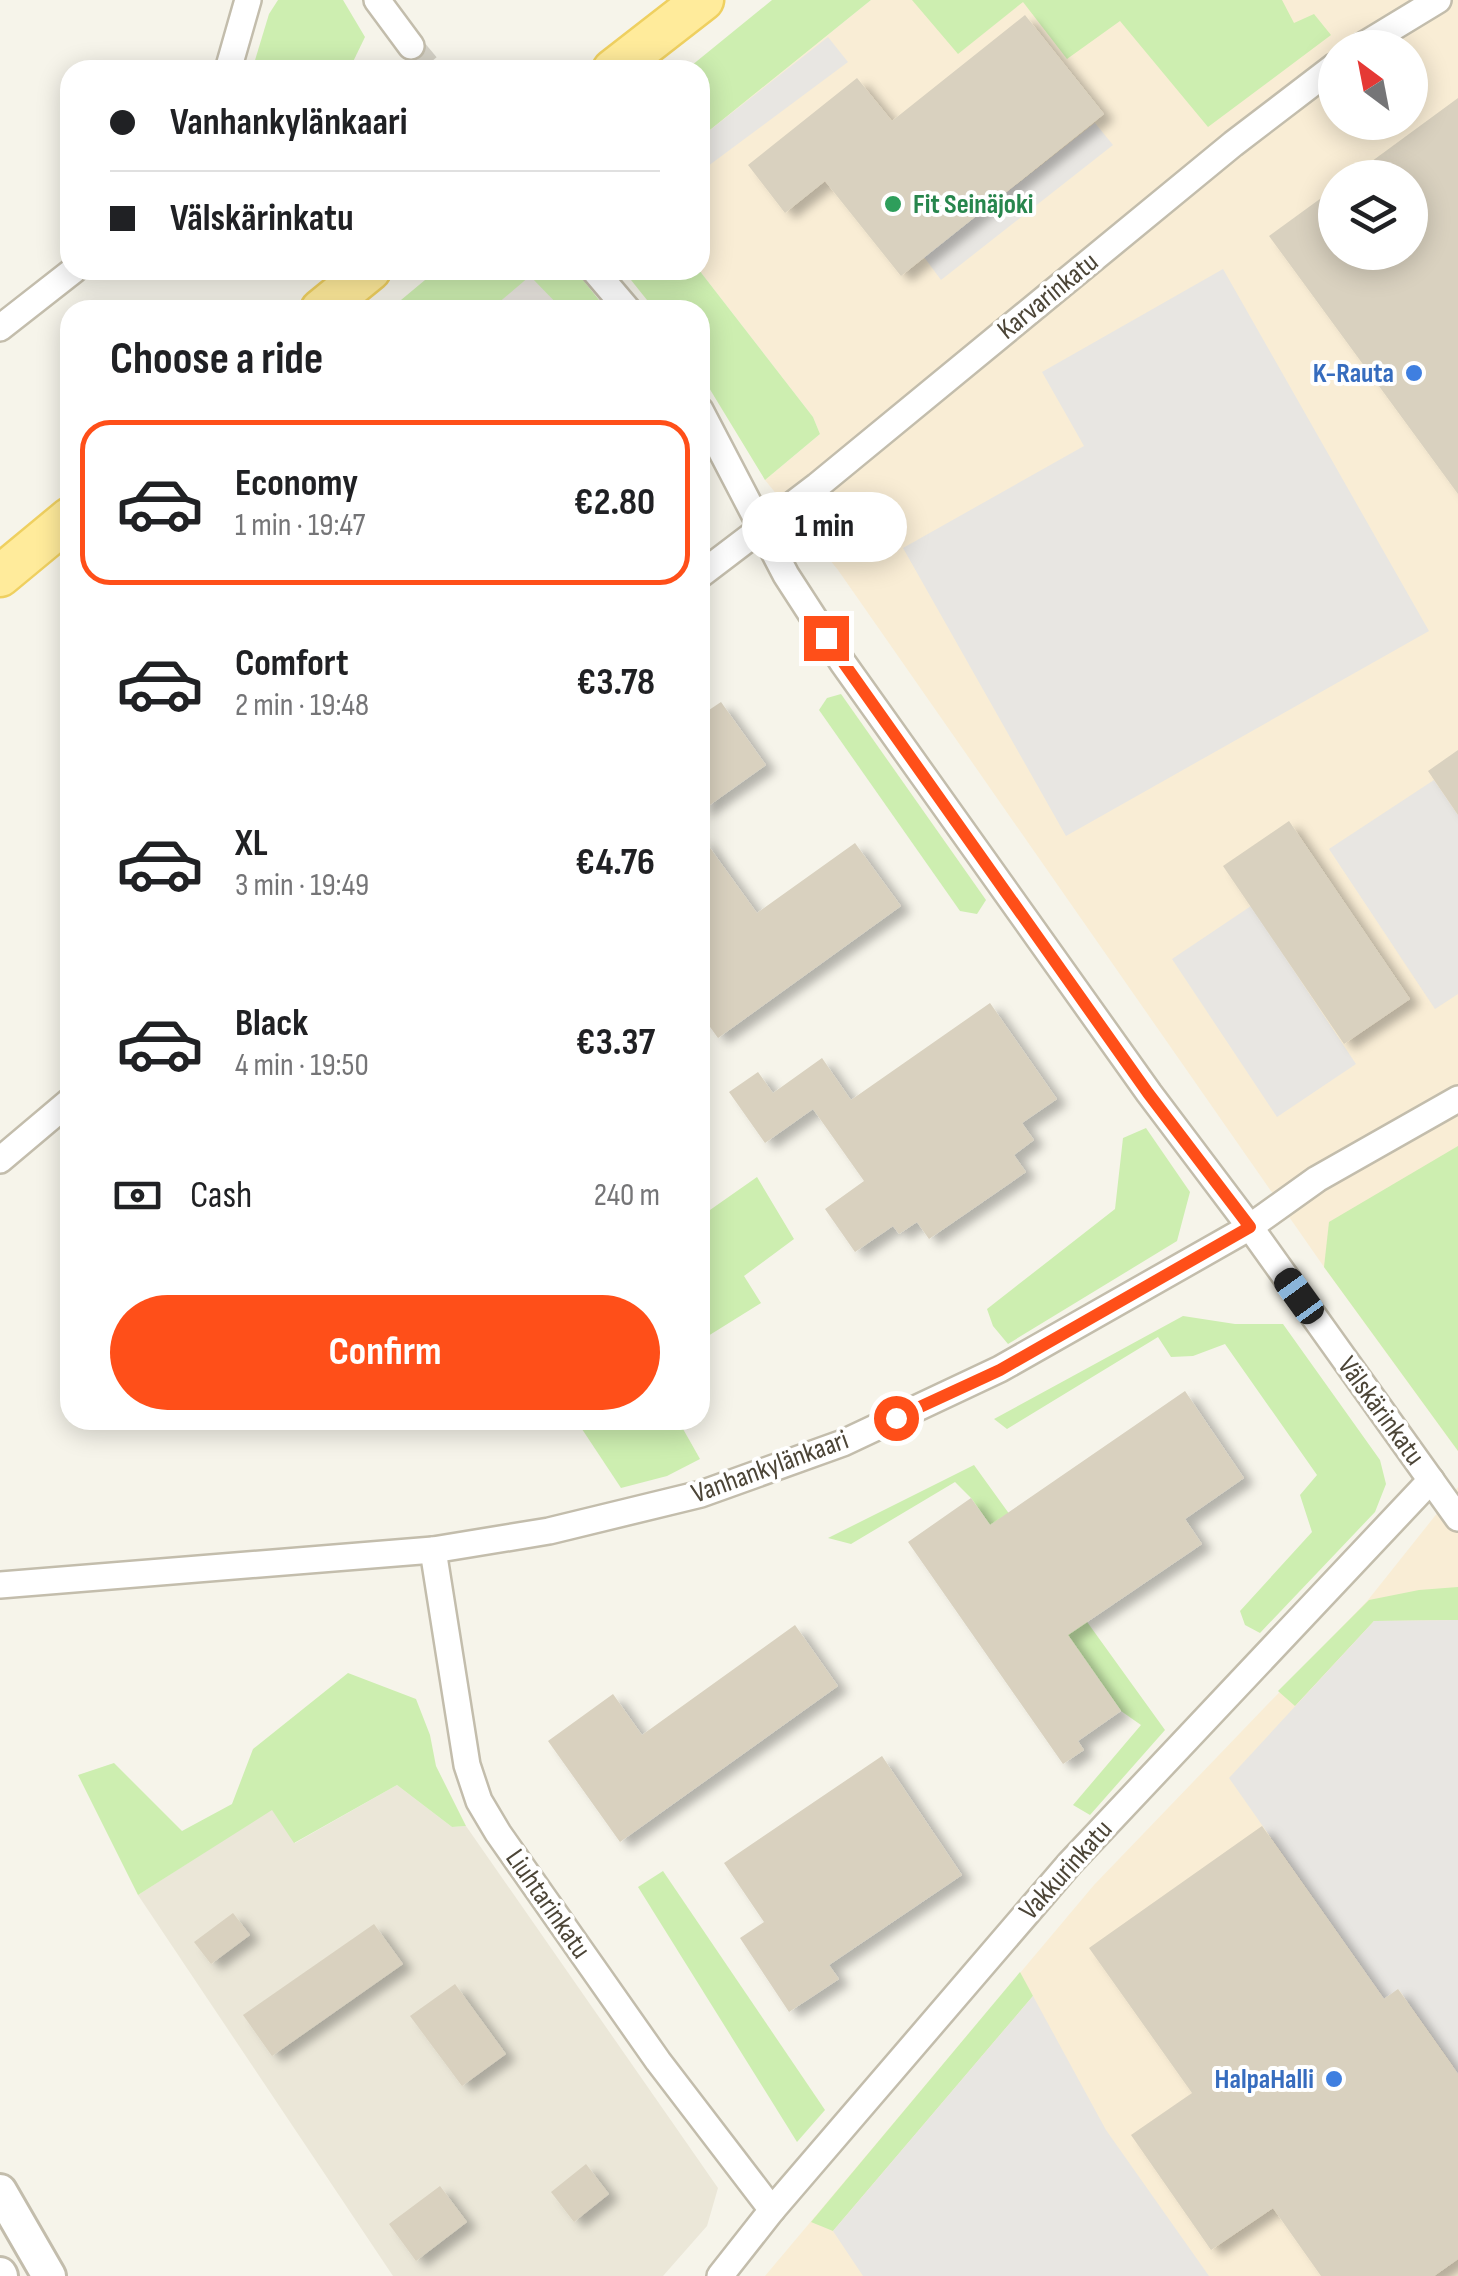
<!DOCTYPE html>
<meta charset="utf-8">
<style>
:root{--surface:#fff;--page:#f6f6f6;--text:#202124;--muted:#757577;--line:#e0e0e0;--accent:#ff4f19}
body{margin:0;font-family:"Sofia Sans Condensed",sans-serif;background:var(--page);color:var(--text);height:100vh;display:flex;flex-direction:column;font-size:38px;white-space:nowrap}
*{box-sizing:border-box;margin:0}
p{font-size:32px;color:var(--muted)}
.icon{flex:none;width:55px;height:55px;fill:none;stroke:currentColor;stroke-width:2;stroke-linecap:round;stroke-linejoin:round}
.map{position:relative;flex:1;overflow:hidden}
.drawer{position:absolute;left:60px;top:300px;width:650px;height:1130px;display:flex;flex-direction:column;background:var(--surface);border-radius:30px;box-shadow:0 5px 25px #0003}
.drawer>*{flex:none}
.guide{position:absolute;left:60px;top:60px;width:650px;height:220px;border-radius:30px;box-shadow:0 5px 25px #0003;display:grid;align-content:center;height:220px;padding:0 50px;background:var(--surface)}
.needle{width:65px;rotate:328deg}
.fabs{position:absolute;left:1318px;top:30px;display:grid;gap:20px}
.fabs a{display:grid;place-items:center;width:110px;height:110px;border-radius:50%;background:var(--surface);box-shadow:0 5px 25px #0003;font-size:50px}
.end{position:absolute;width:45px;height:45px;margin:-22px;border:12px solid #ff4f19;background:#fff;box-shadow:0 0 0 5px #fff}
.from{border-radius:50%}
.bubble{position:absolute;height:70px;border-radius:35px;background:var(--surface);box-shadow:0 5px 25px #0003;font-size:32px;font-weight:700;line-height:70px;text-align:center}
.car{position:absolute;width:30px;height:60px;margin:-30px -15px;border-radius:12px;box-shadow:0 0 8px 2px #0007;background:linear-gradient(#222 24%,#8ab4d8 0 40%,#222 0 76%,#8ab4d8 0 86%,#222 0)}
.guide b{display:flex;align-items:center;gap:35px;height:95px;font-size:38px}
.guide b+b{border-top:2px solid var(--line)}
.guide i{width:25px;height:25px;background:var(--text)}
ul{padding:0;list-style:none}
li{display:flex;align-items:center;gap:30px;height:165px;margin:0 20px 15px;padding:0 30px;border:5px solid transparent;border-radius:30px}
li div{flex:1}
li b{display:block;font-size:38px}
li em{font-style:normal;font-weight:700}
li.active{border-color:var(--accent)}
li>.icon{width:90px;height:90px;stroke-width:1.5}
h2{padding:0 50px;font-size:45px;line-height:120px}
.pay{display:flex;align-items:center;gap:25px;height:110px;padding:0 50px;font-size:38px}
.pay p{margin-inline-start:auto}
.primary-button{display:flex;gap:20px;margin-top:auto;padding:20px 50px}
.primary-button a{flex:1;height:115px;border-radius:60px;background:var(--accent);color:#fff;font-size:40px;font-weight:700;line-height:115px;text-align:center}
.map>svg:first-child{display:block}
</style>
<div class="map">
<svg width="1458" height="2276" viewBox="0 0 1458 2276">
<defs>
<filter id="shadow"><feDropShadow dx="10" dy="6" stdDeviation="5" flood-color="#0004"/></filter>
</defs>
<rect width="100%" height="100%" fill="#f6f4ea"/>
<path fill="#ebe7d8" d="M 397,1785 L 452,1827 L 466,1826 L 718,2188 L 707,2226 L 663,2276 L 393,2276 L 138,1895 L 272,1809 L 295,1843 Z"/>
<g fill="#f9edd5" fill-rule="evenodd">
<path d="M 871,0 L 1458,0 L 1458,1451 L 1324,1267 L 838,570 L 765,480 L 820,434 L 813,417 L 699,270 L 700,138 ZM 1335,48 L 1410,48 L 1410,122 L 1335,122 ZM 1335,178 L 1410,178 L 1410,252 L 1335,252 Z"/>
<path d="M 1458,1487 L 1458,2276 L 765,2276 L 1094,1885 L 1368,1600 Z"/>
</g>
<path fill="#e9e5df" d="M 520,270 L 543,270 L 575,310 L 468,310 Z"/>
<g fill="#cdeeb0">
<path d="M 278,0 L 343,0 L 365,37 L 349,70 L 252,70 L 269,14 Z"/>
<path d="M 772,0 L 871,0 L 700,138 L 700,70 L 686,70 Z"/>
<path d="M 912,0 L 1282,0 L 1294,23 L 1314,14 L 1331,35 L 1208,127 L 1120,21 L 1067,59 L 1023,2 L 958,54 Z"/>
<path d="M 437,270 L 575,270 L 607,310 L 563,310 L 530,276 L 490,310 L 389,310 Z"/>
<path d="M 623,270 L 699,270 L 813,417 L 820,434 L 765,480 L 700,373 L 700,310 L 655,310 Z"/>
<path d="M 841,694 L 986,900 L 977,914 L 960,911 L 819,710 L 827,698 Z"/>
<path d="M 1146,1128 L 1190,1192 L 1177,1241 L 1008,1344 L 993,1326 L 987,1309 L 1115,1209 L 1123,1138 Z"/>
<path d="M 1458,1146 L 1458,1451 L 1324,1267 L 1329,1222 Z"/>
<path d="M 757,1177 L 794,1239 L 744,1276 L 761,1303 L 700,1341 L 700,1217 Z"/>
<path d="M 1183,1316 L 1235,1324 L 1283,1324 L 1380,1460 L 1386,1484 L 1375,1512 L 1260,1633 L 1245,1625 L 1240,1611 L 1312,1532 L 1300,1495 L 1317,1475 L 1225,1344 L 1193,1356 L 1171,1357 L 1158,1337 L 1007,1429 L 994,1419 Z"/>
<path d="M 576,1420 L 678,1420 L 700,1459 L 667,1476 L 621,1488 Z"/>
<path d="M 974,1465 L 1165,1730 L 1090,1815 L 1073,1805 L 1141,1725 L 1121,1711 L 971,1498 L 955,1482 L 851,1544 L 828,1538 Z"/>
<path d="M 1458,1587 L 1458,1620 L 1374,1621 L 1295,1706 L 1278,1691 L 1369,1600 L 1419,1590 Z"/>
<path d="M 348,1673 L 416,1699 L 430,1735 L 436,1766 L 466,1826 L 452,1827 L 397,1785 L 294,1843 L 272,1810 L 138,1895 L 78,1775 L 114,1763 L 182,1831 L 232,1804 L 253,1749 Z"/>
<path d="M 663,1871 L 825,2110 L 797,2142 L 638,1887 Z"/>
<path d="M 1020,1972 L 1033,1996 L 833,2231 L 811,2222 Z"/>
</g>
<g fill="#e8e6e2">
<path d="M 828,37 L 848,62 L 700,172 L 700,138 Z"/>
<path d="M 1095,123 L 1113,145 L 941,280 L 924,257 Z"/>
<path d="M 1223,269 L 1429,631 L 1066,836 L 903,548 L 1084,446 L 1042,372 Z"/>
<path d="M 1434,780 L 1458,815 L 1458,994 L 1435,1009 L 1329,849 Z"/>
<path d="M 1251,906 L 1356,1064 L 1277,1117 L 1172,959 Z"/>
<path d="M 1458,1620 L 1458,2088 L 1453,2066 L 1399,1990 L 1384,1999 L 1229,1778 L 1374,1621 Z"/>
<path d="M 1033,1996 L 1106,2130 L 1209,2276 L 863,2276 L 833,2231 Z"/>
</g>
<g fill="#d9d1bf" filter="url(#shadow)">
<path d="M 1025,15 L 1104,114 L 901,276 L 825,181 L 785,213 L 748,165 L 857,78 L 892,121 Z"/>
<path d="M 1458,98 L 1458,494 L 1269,236 L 1335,188 L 1335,252 L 1410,252 L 1410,178 L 1349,178 Z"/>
<path d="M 721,702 L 766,765 L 700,812 L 700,716 Z"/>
<path d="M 1458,750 L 1458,815 L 1428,771 Z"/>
<path d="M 1289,821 L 1410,999 L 1344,1044 L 1223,866 Z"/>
<path d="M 700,834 L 757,913 L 855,843 L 901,906 L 718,1038 L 700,1013 Z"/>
<path d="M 990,1003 L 1057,1099 L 1022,1123 L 1034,1140 L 1014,1155 L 1026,1172 L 929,1239 L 917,1222 L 899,1234 L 893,1226 L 855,1252 L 825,1209 L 864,1181 L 813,1109 L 765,1143 L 729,1092 L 758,1072 L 773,1093 L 822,1058 L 851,1100 Z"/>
<path d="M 1185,1391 L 1244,1478 L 1185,1519 L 1202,1544 L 1068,1635 L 1121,1711 L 1078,1741 L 1084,1750 L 1063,1764 L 908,1542 L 971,1498 L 990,1525 Z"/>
<path d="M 795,1625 L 838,1686 L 620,1842 L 548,1741 L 613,1694 L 642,1735 Z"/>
<path d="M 882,1756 L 962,1875 L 829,1965 L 839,1979 L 789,2012 L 740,1938 L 764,1922 L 724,1863 Z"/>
<path d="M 1262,1826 L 1384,1999 L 1398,1989 L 1458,2074 L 1458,2259 L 1434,2276 L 1321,2276 L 1273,2208 L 1211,2250 L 1131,2135 L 1192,2093 L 1089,1948 Z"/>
<path d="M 233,1913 L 250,1935 L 211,1964 L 194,1942 Z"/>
<path d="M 374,1924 L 403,1964 L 272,2056 L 243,2015 Z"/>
<path d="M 455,1984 L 506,2054 L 462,2086 L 410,2016 Z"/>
<path d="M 586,2164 L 609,2194 L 574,2222 L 551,2192 Z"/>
<path d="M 440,2186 L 467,2222 L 416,2261 L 389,2224 Z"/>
</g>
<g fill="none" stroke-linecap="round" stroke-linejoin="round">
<path stroke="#d4d1c6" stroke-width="25" stroke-dasharray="25 12" stroke-linecap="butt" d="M 411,46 L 431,70"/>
<defs>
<g id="minor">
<path d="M 377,0 L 411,46"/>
<path d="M 1359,48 L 1438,0"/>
<path d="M 228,70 L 248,0"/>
<path d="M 594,270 L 628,310"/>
<path d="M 0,328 L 74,270"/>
<path d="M 700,410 L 786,575 L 843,663 L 1149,1093 L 1250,1227 L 1458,1518"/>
<path d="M 700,575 L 817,486 L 1233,144 L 1335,66"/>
<path d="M 0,1160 L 70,1101"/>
<path d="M 433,1550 L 467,1765 L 479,1801 L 498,1833 L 658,2061 L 772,2210"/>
<path d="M 0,1585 L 433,1550 L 549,1531 L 701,1494 L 843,1443 L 1000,1369 L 1250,1227 L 1317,1179 L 1458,1099"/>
<path d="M 720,2276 L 772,2210 L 1070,1863 L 1431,1480"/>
</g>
<g id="tertiary">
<path d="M 0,2191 L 49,2276"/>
<path d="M 0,2274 L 1,2276"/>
</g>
<g id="primary">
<path d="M 613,70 L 703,0"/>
<path d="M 321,310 L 370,270"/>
<path d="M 0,576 L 70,518"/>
</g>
</defs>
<use href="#minor" stroke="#c3bdac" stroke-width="30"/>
<use href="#tertiary" stroke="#c3bdac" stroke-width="38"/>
<use href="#primary" stroke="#efd060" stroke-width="45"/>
<use href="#minor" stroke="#fff" stroke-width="25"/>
<use href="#tertiary" stroke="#fff" stroke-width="32"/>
<use href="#primary" stroke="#ffeb9b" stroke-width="40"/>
</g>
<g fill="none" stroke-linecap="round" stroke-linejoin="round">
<path stroke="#ff4f19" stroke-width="12" d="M 826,638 L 1148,1093 L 1250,1227 L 1000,1370 L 896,1418"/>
</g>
<circle fill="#2e9e5b" stroke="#fff" stroke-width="4" cx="893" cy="204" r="10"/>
<g fill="#3f7fe0" stroke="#fff" stroke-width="4">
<circle cx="1414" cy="373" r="10"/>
<circle cx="1334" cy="2079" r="10"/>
</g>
<g text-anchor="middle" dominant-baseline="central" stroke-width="8" stroke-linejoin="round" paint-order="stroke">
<g font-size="28" font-weight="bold" fill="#27864d" stroke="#fff" text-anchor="start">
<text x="913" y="204">Fit Seinäjoki</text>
</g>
<g font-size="28" fill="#4c4537" stroke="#fff">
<text transform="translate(1048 296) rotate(-39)">Karvarinkatu</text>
<text transform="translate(1381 1411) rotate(54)">Välskärinkatu</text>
<text transform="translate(770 1467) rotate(-20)">Vanhankylänkaari</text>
<text transform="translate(1066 1870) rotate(-48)">Vakkurinkatu</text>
<text transform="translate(548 1904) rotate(55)">Liuhtarinkatu</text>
</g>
<g font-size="28" font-weight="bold" fill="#366cbe" stroke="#fff" text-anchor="end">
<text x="1394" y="373">K-Rauta</text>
<text x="1314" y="2079">HalpaHalli</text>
</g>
</g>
</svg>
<div class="fabs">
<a><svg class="needle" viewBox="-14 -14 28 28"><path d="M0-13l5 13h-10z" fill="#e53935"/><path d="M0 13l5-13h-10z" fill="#757577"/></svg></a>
<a><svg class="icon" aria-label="layers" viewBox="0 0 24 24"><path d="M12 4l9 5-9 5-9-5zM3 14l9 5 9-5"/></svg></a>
</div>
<i class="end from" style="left:896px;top:1418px"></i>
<i class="end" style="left:826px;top:638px"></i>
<div class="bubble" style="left:742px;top:492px;width:165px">1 min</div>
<i class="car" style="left:1299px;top:1296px;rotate:324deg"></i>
<div class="guide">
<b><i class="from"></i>Vanhankylänkaari</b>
<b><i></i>Välskärinkatu</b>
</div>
<section class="drawer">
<h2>Choose a ride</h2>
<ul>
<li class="active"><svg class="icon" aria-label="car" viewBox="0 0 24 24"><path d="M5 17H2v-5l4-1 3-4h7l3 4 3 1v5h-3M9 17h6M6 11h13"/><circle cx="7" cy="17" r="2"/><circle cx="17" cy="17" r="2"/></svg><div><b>Economy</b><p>1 min · 19:47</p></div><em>€2.80</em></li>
<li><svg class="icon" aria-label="car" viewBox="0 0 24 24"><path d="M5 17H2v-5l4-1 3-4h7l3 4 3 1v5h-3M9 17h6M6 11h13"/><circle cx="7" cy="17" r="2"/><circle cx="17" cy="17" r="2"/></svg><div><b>Comfort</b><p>2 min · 19:48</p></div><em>€3.78</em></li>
<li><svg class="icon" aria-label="car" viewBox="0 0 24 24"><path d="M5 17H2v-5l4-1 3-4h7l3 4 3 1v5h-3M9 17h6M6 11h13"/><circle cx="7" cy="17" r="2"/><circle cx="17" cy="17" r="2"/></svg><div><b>XL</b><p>3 min · 19:49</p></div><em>€4.76</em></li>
<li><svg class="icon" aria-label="car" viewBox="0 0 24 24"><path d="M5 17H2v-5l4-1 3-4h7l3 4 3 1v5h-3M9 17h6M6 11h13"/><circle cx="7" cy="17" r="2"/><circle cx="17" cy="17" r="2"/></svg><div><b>Black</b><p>4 min · 19:50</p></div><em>€3.37</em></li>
</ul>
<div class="pay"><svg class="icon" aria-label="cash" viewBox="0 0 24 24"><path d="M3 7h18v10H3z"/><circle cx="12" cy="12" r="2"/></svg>Cash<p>240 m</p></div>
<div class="primary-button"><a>Confirm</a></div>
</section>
</div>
